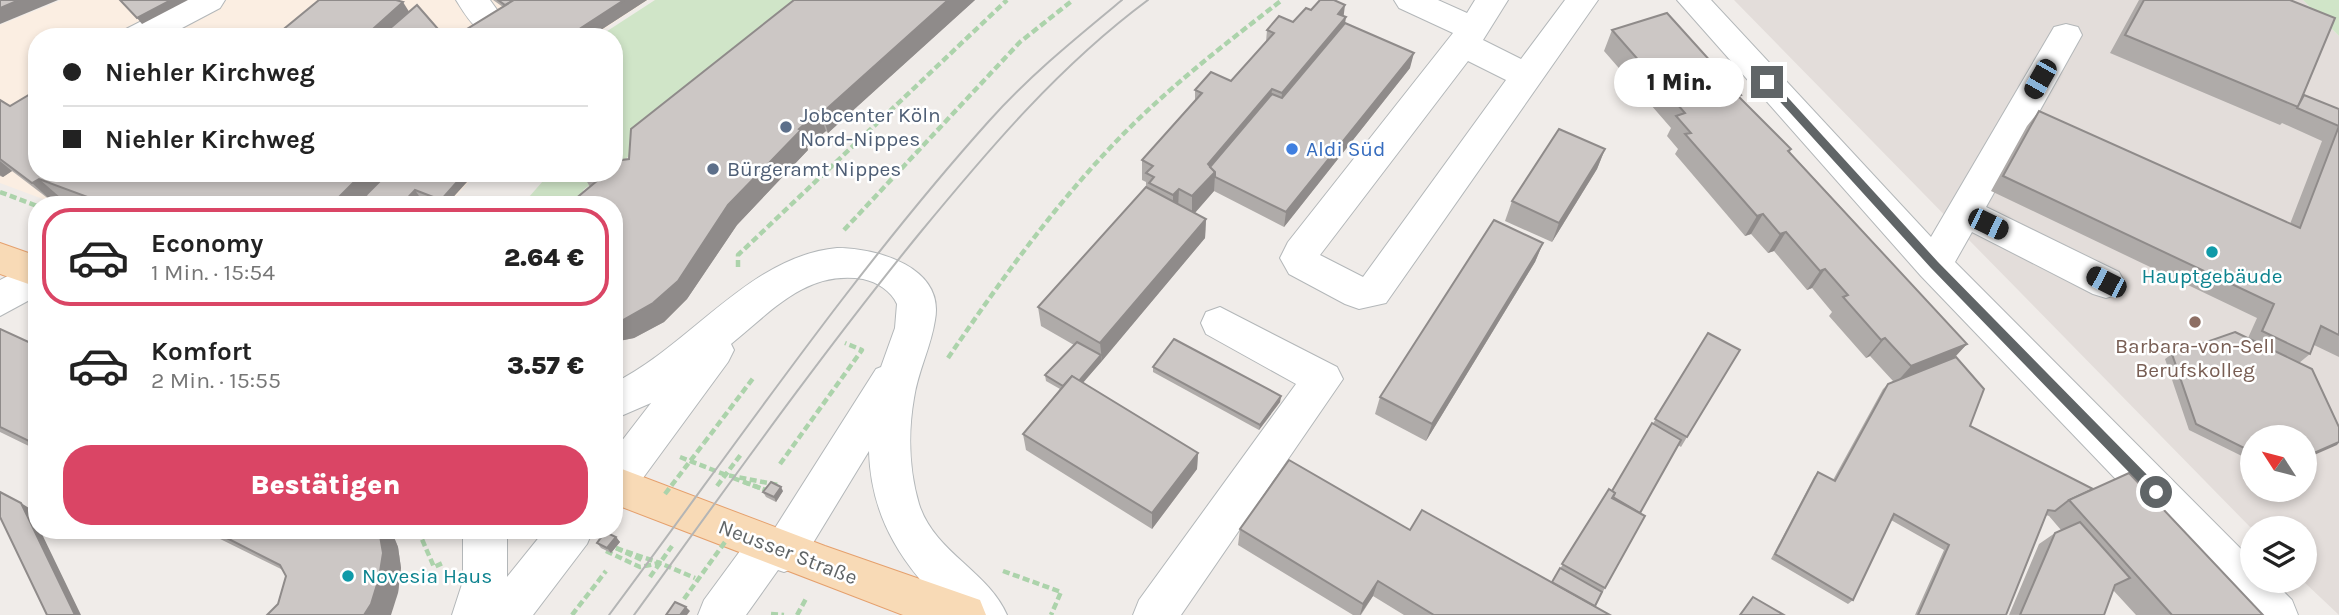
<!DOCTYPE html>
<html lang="de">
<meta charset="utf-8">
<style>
:root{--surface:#fff;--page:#f6f6f6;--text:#222;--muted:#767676;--line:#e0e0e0;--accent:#da4565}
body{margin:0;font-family:Karla,sans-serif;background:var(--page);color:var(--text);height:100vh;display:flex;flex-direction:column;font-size:26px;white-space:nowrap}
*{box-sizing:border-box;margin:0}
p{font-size:23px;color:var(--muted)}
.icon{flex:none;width:38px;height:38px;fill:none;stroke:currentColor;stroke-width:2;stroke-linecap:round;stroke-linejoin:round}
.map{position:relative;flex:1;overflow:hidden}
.details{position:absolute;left:28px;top:196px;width:595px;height:343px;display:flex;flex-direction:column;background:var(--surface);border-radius:28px;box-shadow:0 4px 10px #0003}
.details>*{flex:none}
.banner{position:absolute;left:28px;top:28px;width:595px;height:154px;border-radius:28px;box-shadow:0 4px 10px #0003;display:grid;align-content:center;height:154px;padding:0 35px;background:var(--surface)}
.needle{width:46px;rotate:306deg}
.controls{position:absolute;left:2240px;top:425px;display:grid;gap:14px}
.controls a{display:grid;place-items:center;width:77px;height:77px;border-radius:50%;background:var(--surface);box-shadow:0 4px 10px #0003;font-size:35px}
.end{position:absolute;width:32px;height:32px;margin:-16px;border:9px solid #606567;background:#fff;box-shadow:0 0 0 4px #fff}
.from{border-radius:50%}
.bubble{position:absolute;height:49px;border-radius:24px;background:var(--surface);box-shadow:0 4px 10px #0003;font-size:23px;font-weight:800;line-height:49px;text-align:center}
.car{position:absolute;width:21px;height:42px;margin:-21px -10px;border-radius:9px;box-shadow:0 0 5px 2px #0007;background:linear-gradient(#222 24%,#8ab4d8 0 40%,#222 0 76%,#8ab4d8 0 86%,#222 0)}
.banner b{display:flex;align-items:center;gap:24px;height:66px;font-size:26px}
.banner b+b{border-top:2px solid var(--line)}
.banner i{width:18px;height:18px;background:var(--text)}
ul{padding:12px 0 0;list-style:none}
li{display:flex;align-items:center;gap:21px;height:98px;margin:0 14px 10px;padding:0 21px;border:4px solid transparent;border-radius:28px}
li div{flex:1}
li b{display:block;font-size:26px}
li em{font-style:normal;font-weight:800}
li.active{border-color:var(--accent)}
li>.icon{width:63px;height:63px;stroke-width:1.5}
.primary-button{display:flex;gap:14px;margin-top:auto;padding:14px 35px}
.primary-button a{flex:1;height:80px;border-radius:28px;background:var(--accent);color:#fff;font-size:28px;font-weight:800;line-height:80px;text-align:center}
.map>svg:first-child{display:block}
</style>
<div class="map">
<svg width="2339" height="615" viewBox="0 0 2339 615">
<rect width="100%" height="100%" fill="#f0ece9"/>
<path fill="#fbeee2" d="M 61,0 L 648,0 L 592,37 L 37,37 L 37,173 L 477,173 L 448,205 L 59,205 L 0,183 L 0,25 Z"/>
<path fill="#e3ddda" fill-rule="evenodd" d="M 1734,0 L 2303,0 L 2339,36 L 2339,615 L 2303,581 L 2305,528 L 2252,529 ZM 2252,438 L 2305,438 L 2305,490 L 2252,490 Z"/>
<g fill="#d0e5c8">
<path d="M 655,0 L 825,0 L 614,168 L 614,37 L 598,37 Z"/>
<path d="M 2303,0 L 2339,0 L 2339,36 Z"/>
<path d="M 550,173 L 606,173 L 583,190 L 592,203 L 589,205 L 522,205 Z"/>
</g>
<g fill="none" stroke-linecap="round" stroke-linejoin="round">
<defs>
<g id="minor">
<path d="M 183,0 L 225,0 L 220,8 L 165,37 L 122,37 L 126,29 Z"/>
<path d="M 456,0 L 490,0 L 508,25 L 504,33 C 479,40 468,19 456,0 Z"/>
<path d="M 1394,0 L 1438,0 L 1467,13 L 1475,0 L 1508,0 L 1483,40 L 1521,59 L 1565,0 L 1598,0 L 1386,303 L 1359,309 L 1345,304 L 1289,274 L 1280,258 L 1288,242 L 1453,33 L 1399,8 ZM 1468,61 L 1506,80 L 1363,277 L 1320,255 Z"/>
<path d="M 1677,0 L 1711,0 L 1931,237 L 2054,27 L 2066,24 L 2078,27 L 2082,35 L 1986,207 L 2119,272 L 2125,283 L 2119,294 L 2106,298 L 2093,294 L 1972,232 L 1955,262 L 2252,560 L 2252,581 L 2273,581 L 2292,600 L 2298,615 L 2246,615 L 1921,276 Z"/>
<path d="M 837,248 C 877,248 945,267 935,320 C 931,347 918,371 914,398 C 908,432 909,470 919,504 C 934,552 988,571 1007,615 L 954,615 C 905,569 871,521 869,451 L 799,566 L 784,572 L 778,570 L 746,615 L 698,615 L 704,600 L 754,532 L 769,526 L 775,528 L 876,369 L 881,367 L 895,328 L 897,304 C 891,291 877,282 863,279 C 806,270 772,311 731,344 L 734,350 L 728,362 L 629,497 L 614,503 L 614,451 L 651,403 L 614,419 L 614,383 C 691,345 750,256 837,248 Z"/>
<path d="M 37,261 L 37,296 L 0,316 L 0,280 Z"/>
<path d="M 1220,307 L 1337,367 L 1343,379 L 1181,615 L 1133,615 L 1139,600 L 1296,384 L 1206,334 L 1201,323 L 1206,312 Z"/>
<path d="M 463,530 L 507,530 L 507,577 L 545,530 L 593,530 L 587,544 L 533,615 L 452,615 L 463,581 Z"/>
</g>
<g id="major">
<path d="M 0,243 L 37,256 L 37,287 L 0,274 Z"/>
<path d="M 614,466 L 825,546 L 980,600 L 986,615 L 903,615 L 614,504 Z"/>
</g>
</defs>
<use href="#minor" stroke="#b3b7b9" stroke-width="2"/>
<use href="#major" stroke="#e5a06d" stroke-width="2"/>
<g stroke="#acd3ab" stroke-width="4.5" stroke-dasharray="7 3.5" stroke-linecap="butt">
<path d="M 0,192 L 37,206"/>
<path d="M 844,230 L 1020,42 L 1073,0"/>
<path d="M 738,267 L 738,255 L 1007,0"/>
<path d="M 948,358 C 997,286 1048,214 1108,150 C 1160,94 1221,47 1282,0"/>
<path d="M 704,443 L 754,377"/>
<path d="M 680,457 L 726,475 L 779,485"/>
<path d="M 780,464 L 862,350 L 845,343"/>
<path d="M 733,478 L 768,491"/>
<path d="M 717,486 L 742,453"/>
<path d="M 418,530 L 434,567 L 445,562"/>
<path d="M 616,548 L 660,563"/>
<path d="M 606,551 L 640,567 L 660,563 L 695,578"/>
<path d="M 1003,571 L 1061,592 L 1051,615"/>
<path d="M 650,577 L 672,546"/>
<path d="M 771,614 L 784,615"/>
<path d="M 572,615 L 606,571"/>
<path d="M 797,615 L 807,597"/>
</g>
<use href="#minor" fill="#fff" fill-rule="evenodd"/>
<use href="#major" fill="#f8dab6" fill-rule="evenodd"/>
<g stroke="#b4b5b5" stroke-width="2">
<path d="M 609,615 C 733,449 851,275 989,121 C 1029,76 1076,38 1122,0"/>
<path d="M 634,615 C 727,487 819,357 919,234 C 989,149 1059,66 1148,0"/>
</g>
<g stroke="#acd3ab" stroke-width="4.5" stroke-dasharray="7 3.5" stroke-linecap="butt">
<path d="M 744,482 L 768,491"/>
<path d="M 665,494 L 704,443"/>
<path d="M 616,548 L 642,560"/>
<path d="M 684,599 L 725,542"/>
</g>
</g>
<g fill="#afaba9">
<path d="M 493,0 L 647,0 L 590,37 L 503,7 Z"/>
<path d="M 794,0 L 975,0 L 828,133 L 826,131 L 807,147 L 808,150 L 737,225 L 687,299 L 664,322 L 634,338 L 614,342 L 614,205 L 590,187 L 582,173 L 614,173 Z"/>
<path d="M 2139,0 L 2290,0 L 2304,95 L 2339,109 L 2339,357 L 2314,345 L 2310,354 L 2299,363 L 2337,445 L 2252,438 L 2252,461 L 2189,430 L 2165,359 L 2172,354 L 2248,338 L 2257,318 L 1991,191 L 2027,126 L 2039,111 L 2290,224 L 2322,141 L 2282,123 L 2280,125 L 2110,53 Z"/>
<path d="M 1311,10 L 1344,16 L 1345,23 L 1410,68 L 1284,227 L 1214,191 L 1195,213 L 1206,219 L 1205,238 L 1083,383 L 1198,453 L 1197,469 L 1152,529 L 1026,450 L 1023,434 L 1060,389 L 1046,381 L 1045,375 L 1074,345 L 1041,326 L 1038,307 L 1146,188 L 1146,182 L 1142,180 L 1142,160 L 1195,101 L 1195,90 L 1231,81 L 1266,42 L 1267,30 L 1293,22 Z"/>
<path d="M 1612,30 L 1741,95 L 1739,98 L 1791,149 L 1790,152 L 1967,344 L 1955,357 L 1970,426 L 2263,615 L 2136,615 L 2113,590 L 2104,615 L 2009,615 L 2039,544 L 2055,533 L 2061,530 L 2049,516 L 2046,515 L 2006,615 L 1915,615 L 1944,550 L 1891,520 L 1853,600 L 1848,604 L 1771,559 L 1814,477 L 1818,472 L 1833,480 L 1883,389 L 1888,384 L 1893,381 L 1870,356 L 1866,358 L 1829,316 L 1832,312 L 1812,288 L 1807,290 L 1774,251 L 1768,253 L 1751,234 L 1745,236 L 1675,154 L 1678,149 L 1667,136 L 1671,128 L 1604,51 Z"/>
<path d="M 0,100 L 10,106 L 37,173 L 475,173 L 446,205 L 441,205 L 419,196 L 411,205 L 378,205 L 370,202 L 367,205 L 78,205 L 61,198 L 54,203 L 12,171 L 3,177 L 0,176 Z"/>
<path d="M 1605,149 L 1597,169 L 1552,242 L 1505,221 L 1512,201 Z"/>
<path d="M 1543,243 L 1535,262 L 1426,441 L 1375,414 L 1380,397 Z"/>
<path d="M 0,329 L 35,345 L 37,343 L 37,450 L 0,432 Z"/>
<path d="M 1708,333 L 1687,437 L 1681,447 L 1678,445 L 1640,513 L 1645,516 L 1595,606 L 1610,615 L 1404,615 L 1373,596 L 1361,615 L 1353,615 L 1238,545 L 1240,529 L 1410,530 L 1552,582 L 1609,489 L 1612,491 Z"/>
<path d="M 1153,367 L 1281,396 L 1280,402 L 1259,430 L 1153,372 Z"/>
<path d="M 783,491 L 776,502 L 766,497 L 763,492 Z"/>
<path d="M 202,530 L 391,530 L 398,547 L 401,568 L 398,593 L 278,604 L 286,576 L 283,570 Z"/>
<path d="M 616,537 L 620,542 L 611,553 L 601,548 L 597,543 Z"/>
</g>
<g fill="#8f8b8a">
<path d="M 19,0 L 58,0 L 0,24 L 0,8 Z"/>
<path d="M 171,0 L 188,0 L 142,24 L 137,18 Z"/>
<path d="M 624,0 L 647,0 L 590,37 L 567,37 Z"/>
<path d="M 948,0 L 975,0 L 828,133 L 822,113 Z"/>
<path d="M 403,2 L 413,18 L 392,37 L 364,37 Z"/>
<path d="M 1345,5 L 1343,21 L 1346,17 L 1343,38 L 1280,113 L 1282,93 L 1338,14 Z"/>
<path d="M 1414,53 L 1410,68 L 1284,227 L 1286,212 Z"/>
<path d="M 1272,89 L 1270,109 L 1215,175 L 1214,191 L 1192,216 L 1192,196 L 1208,164 Z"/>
<path d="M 819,111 L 826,131 L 807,147 L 808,150 L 737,225 L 687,299 L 664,322 L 634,338 L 614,342 L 614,322 L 728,205 L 799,129 Z"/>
<path d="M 1605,149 L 1597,169 L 1552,242 L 1559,223 Z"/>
<path d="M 0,161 L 12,171 L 3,177 L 0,175 Z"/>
<path d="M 363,173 L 398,173 L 365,196 L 370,202 L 367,205 L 331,205 Z"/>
<path d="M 465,173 L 475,173 L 446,205 L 444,205 L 441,200 Z"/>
<path d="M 39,179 L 61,198 L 54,203 L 32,183 Z"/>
<path d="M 1179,189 L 1178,208 L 1173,215 L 1173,195 Z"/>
<path d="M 415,190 L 419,196 L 411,205 L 401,205 Z"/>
<path d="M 1763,214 L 1751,234 L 1745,236 L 1757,216 Z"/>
<path d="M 1206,219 L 1205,238 L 1102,361 L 1100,343 Z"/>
<path d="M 1786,232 L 1774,251 L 1768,253 L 1780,234 Z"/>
<path d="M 1543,243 L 1535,262 L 1426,441 L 1432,424 Z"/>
<path d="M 1825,269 L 1812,288 L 1807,290 L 1820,271 Z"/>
<path d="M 1885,338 L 1870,356 L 1866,358 L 1881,340 Z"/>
<path d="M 1967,344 L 1950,362 L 1895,384 L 1911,366 Z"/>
<path d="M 1101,355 L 1102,361 L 1071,396 L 1071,391 Z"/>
<path d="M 1281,396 L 1280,402 L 1259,430 L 1260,425 Z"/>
<path d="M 2339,442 L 2337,445 L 2305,459 L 2305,457 Z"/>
<path d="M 1198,453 L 1197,469 L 1152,529 L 1152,513 Z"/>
<path d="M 781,487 L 783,491 L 776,502 L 774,497 Z"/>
<path d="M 21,503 L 29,508 L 37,524 L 37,530 L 40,530 L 81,615 L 75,615 Z"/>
<path d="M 379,530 L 391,530 L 398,547 L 401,568 L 398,593 L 391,615 L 364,615 Z"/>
<path d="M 616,537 L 620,542 L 611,553 L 607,548 Z"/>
<path d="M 1378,581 L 1373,596 L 1360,615 L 1363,604 Z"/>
<path d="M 686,607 L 690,611 L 687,615 L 680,615 Z"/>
</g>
<g fill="#ccc7c5" stroke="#8f8b8a" stroke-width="2">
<path d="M 0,0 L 19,0 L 0,8 Z"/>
<path d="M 120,0 L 171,0 L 137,18 Z"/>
<path d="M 319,0 L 396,0 L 403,2 L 364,37 L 274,37 Z"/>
<path d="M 498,0 L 514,0 L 505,5 Z"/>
<path d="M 514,0 L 624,0 L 567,37 L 454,37 Z"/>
<path d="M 794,0 L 948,0 L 822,113 L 819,111 L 799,129 L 801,130 L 728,205 L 678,281 L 653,303 L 623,320 L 614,322 L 614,205 L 568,205 L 598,180 L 588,173 L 614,173 L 614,161 L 629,159 L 631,129 Z"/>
<path d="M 1320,0 L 1334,0 L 1345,5 L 1338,14 L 1346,17 L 1282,93 L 1272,89 L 1208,164 L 1215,172 L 1192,196 L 1179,189 L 1173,195 L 1149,183 L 1154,177 L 1146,173 L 1153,166 L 1142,160 L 1202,93 L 1195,90 L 1211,72 L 1231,81 L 1274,33 L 1267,30 L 1279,16 L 1293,22 L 1306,8 L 1311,10 Z"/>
<path d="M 2144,0 L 2290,0 L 2335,18 L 2298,107 L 2125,35 Z"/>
<path d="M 417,5 L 445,37 L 380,37 Z"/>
<path d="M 1667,13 L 1741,95 L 1738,96 L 1791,149 L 1788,151 L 1967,344 L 1911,366 L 1885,338 L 1881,340 L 1843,297 L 1848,295 L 1825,269 L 1820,271 L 1786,232 L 1780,234 L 1763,214 L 1757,216 L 1685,134 L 1691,133 L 1676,116 L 1685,113 L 1612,30 Z"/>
<path d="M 1345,23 L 1414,53 L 1286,212 L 1215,177 L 1215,172 L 1210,167 L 1272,94 L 1282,98 Z"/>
<path d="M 37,90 L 37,173 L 363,173 L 331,205 L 109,205 L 39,179 L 32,183 L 0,159 L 0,100 L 10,106 Z"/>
<path d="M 2304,95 L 2339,109 L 2339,335 L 2321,326 L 2310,354 L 2262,331 L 2274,304 L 2003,176 L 2039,111 L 2300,228 L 2339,126 L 2297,108 Z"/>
<path d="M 1559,129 L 1605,149 L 1559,223 L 1512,201 Z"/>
<path d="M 388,173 L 465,173 L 441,200 L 415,190 L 401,205 L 390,205 L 365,196 Z"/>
<path d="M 1146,187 L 1206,219 L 1100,343 L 1038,307 Z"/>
<path d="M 1494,220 L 1543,243 L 1432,424 L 1380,397 Z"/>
<path d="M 0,329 L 35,345 L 37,343 L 37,445 L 0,427 Z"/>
<path d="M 2235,332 L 2312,369 L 2339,427 L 2339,442 L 2305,457 L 2305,438 L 2252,438 L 2252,452 L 2196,424 L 2172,354 Z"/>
<path d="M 1708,333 L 1740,350 L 1687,437 L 1655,419 Z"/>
<path d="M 1174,339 L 1281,396 L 1260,425 L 1153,367 Z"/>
<path d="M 1077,342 L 1101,355 L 1079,381 L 1072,376 L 1063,386 L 1045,375 Z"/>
<path d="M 1956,357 L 1984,389 L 1970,426 L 2093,489 L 2069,500 L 2055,511 L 2048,510 L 2006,615 L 1918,615 L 1949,545 L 1894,514 L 1853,600 L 1775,554 L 1818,472 L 1835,481 L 1888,384 Z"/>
<path d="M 1072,376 L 1198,453 L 1152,513 L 1023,434 Z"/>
<path d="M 1652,423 L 1681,440 L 1640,513 L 1613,497 L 1615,493 L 1612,491 Z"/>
<path d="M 1289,460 L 1410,530 L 1422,510 L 1610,615 L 1434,615 L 1378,581 L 1363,604 L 1240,529 Z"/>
<path d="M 2129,473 L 2263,615 L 2172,615 L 2069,500 Z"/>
<path d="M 771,482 L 781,487 L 774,497 L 763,492 Z"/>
<path d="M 1609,489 L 1615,493 L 1612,498 L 1645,516 L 1605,588 L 1562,564 Z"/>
<path d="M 0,492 L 21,503 L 75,615 L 47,615 L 0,517 Z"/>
<path d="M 2080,522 L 2130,578 L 2115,585 L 2104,615 L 2020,615 L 2055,533 Z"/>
<path d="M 211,530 L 379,530 L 383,553 L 379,578 L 371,604 L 364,615 L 267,615 L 278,604 L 286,576 L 280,565 Z"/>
<path d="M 605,532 L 616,537 L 607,548 L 597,543 Z"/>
<path d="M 1560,568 L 1602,592 L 1595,606 L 1552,582 Z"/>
<path d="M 1753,597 L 1784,615 L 1740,615 Z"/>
<path d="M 675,602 L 686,607 L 680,615 L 666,615 Z"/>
</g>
<path fill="#606567" d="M 1764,79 L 1771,79 L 1938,262 L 2160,488 L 2160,496 L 2152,496 L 1931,268 L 1764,84 Z"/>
<g fill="#5c6f8a" stroke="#fff" stroke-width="2.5">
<circle cx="786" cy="127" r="7"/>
<circle cx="713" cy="169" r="7"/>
</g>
<circle fill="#3f7fe0" stroke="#fff" stroke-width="2.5" cx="1292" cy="149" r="7"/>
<g fill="#0f9aa8" stroke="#fff" stroke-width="2.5">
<circle cx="2212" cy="252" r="7"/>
<circle cx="348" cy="576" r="7"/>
</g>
<circle fill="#8d6e63" stroke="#fff" stroke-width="2.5" cx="2195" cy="322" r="7"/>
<g text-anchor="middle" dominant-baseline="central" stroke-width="5" stroke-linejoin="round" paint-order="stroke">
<g font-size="21" fill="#4e5e75" stroke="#fff" text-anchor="start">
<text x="800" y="115">Jobcenter Köln<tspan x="800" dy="24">Nord-Nippes</tspan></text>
<text x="727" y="169">Bürgeramt Nippes</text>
</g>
<g font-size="21" fill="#366cbe" stroke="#fff" text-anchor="start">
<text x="1306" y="149">Aldi Süd</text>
</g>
<g font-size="21" fill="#0d838f" stroke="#fff">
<text x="2212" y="276">Hauptgebäude</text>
<text x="362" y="576" text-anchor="start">Novesia Haus</text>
</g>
<g font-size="21" fill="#785e54" stroke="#fff">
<text x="2195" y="346">Barbara-von-Sell<tspan x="2195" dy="24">Berufskolleg</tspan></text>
</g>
<g font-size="21" fill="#606567" stroke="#fff">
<text transform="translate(788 552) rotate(21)">Neusser Straße</text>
</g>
</g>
</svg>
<div class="controls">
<a><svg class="needle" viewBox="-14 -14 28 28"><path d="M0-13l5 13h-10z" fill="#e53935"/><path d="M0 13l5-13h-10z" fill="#767676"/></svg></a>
<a><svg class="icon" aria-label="layers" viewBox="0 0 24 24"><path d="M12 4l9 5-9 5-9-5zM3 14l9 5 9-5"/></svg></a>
</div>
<i class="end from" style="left:2156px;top:492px"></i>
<i class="end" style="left:1767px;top:82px"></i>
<div class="bubble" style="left:1614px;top:58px;width:130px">1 Min.</div>
<i class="car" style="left:2040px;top:79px;rotate:210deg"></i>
<i class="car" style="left:1988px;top:224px;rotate:116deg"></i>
<i class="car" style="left:2106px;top:282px;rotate:297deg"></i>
<div class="banner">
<b><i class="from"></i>Niehler Kirchweg</b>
<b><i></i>Niehler Kirchweg</b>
</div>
<section class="details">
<ul>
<li class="active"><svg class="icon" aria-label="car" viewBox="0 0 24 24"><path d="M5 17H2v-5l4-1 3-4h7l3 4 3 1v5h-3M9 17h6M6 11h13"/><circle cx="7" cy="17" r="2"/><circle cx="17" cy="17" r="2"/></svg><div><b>Economy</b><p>1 Min. · 15:54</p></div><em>2.64 €</em></li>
<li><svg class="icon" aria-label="car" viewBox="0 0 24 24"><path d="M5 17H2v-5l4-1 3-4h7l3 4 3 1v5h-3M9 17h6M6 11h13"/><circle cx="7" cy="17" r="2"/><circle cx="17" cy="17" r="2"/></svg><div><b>Komfort</b><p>2 Min. · 15:55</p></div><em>3.57 €</em></li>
</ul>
<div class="primary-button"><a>Bestätigen</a></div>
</section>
</div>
